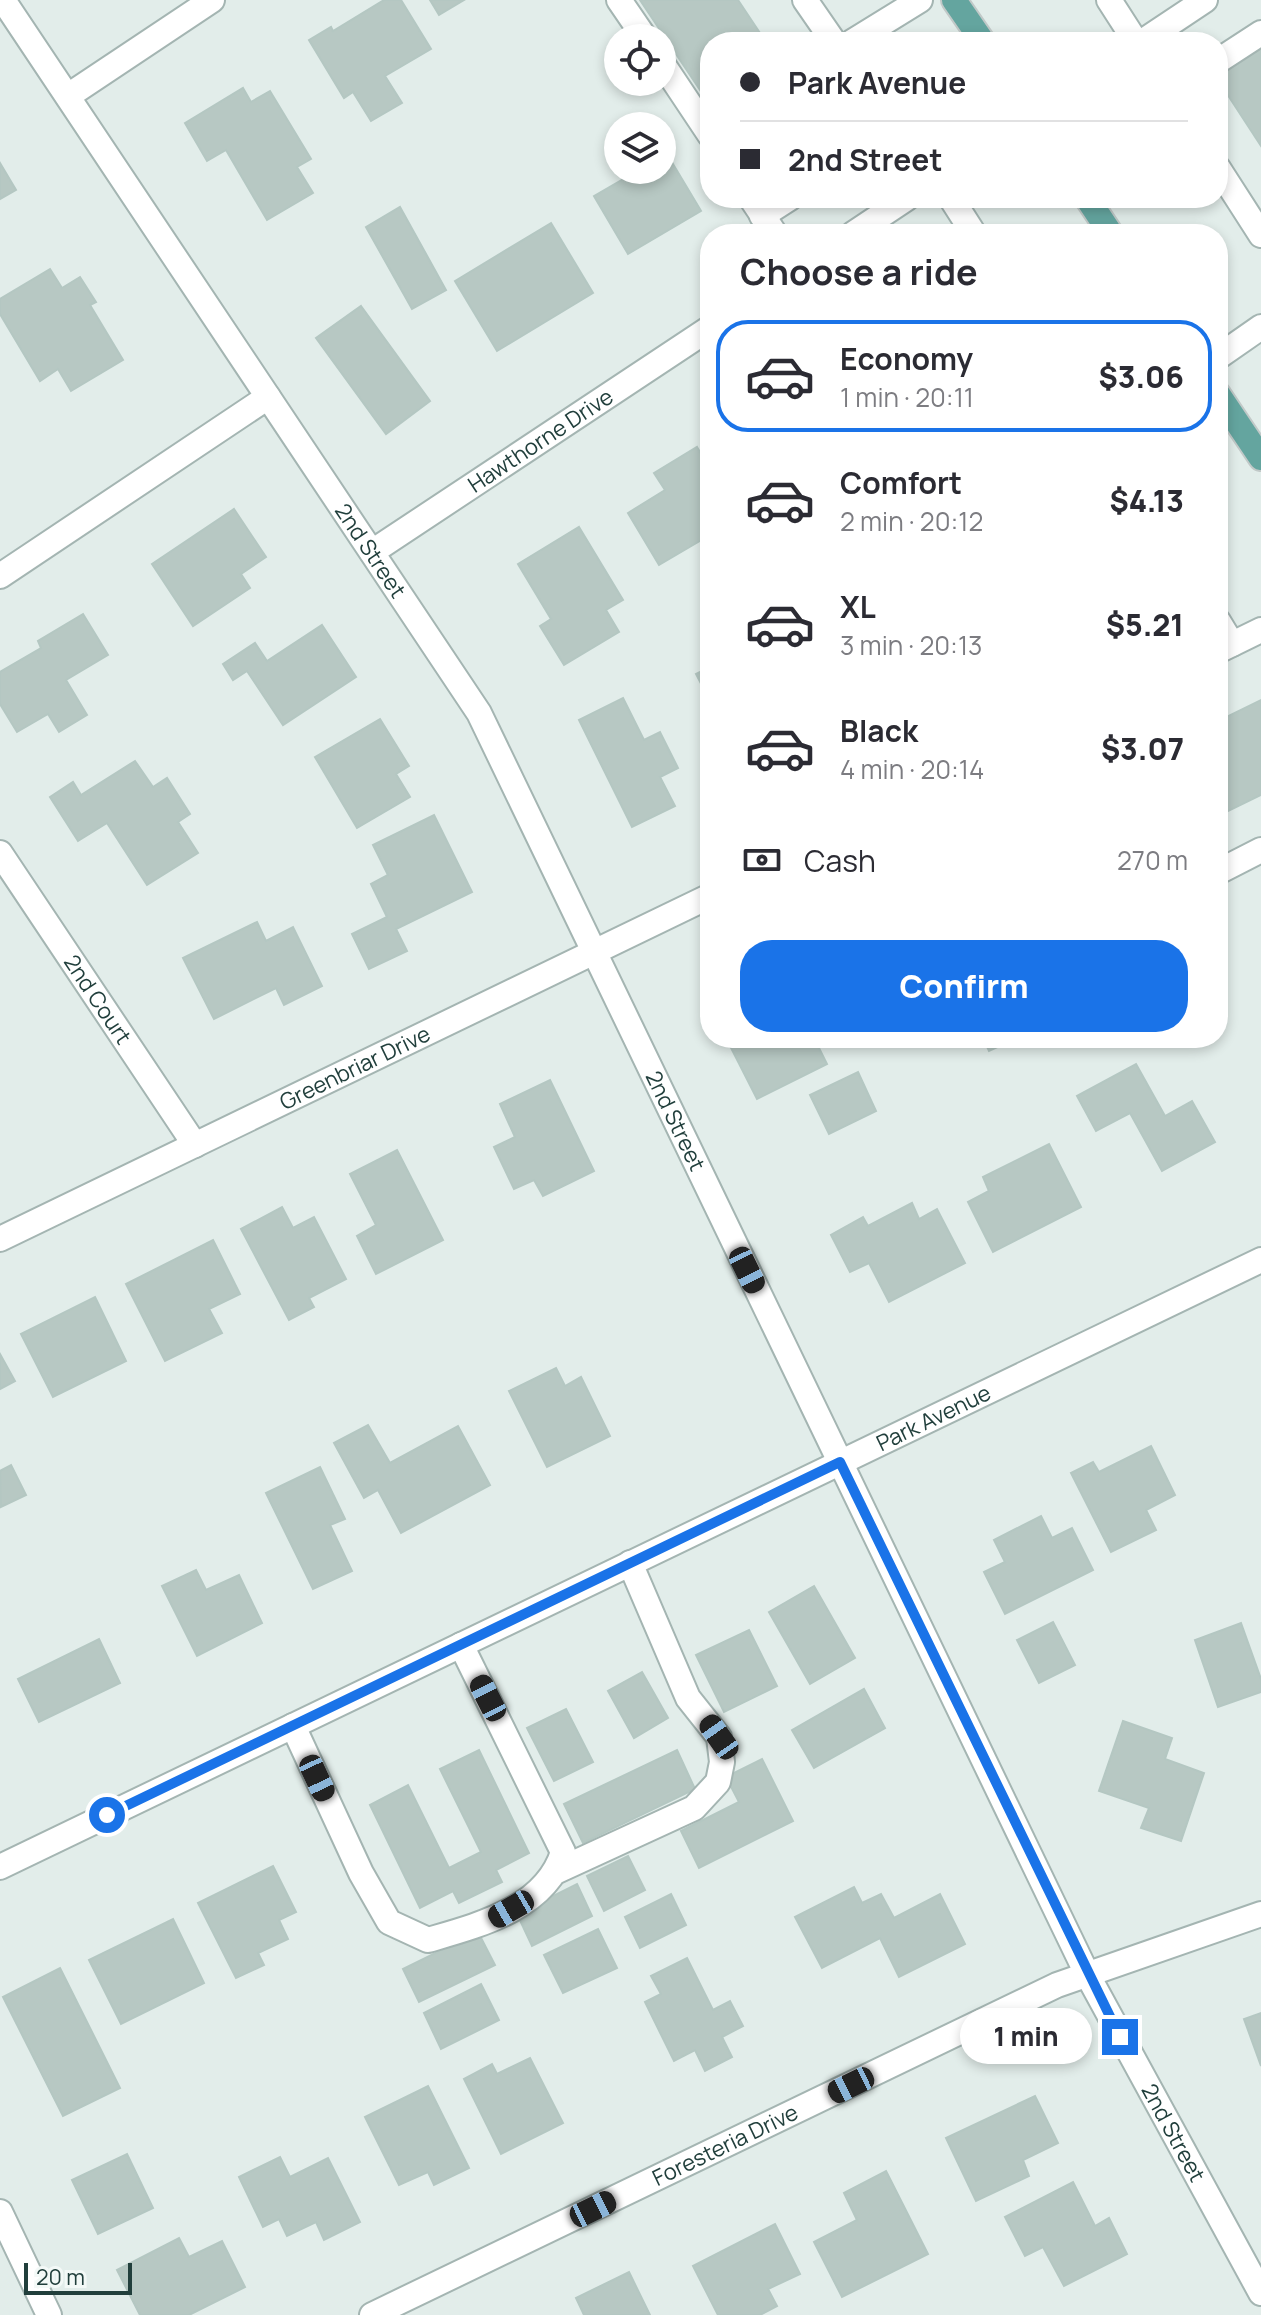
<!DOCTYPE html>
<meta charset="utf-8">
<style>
:root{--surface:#fff;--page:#f7f7f7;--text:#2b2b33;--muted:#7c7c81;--line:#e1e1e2;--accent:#1a73e8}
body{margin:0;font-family:Manrope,sans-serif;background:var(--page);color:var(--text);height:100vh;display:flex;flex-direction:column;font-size:30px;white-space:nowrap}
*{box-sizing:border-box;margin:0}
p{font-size:26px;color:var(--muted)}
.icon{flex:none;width:44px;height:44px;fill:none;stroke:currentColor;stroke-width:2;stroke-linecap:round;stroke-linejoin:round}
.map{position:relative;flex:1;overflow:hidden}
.panel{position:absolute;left:700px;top:224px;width:528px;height:824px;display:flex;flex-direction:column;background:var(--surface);border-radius:32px;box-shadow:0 4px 12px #0003}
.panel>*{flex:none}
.banner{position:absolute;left:700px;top:32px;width:528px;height:176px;border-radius:32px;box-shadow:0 4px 12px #0003;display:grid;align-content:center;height:176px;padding:0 40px;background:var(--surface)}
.controls{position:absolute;left:604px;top:24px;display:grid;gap:16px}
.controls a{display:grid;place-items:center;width:72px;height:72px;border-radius:50%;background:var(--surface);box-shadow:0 4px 12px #0003;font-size:40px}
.scale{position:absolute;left:24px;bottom:20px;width:108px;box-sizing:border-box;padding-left:8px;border:4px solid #213f3c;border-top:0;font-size:22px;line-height:28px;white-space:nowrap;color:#213f3c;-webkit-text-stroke:6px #f3f9f7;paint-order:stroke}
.end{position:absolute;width:36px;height:36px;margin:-18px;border:10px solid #1a73e8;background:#fff;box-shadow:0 0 0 4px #fff}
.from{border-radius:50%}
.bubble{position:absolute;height:56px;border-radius:28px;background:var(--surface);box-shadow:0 4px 12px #0003;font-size:26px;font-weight:800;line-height:56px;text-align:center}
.car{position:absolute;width:24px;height:48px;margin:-24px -12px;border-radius:10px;box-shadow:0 0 6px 2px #0007;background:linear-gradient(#222 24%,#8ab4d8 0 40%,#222 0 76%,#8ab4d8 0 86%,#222 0)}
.banner b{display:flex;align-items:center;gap:28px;height:76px;font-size:30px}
.banner b+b{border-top:2px solid var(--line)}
.banner i{width:20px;height:20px;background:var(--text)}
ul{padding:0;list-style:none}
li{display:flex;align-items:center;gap:24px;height:112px;margin:0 16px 12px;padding:0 24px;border:4px solid transparent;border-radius:32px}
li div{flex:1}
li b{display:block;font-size:30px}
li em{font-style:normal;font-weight:800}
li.active{border-color:var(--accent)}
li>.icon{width:72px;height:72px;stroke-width:1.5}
h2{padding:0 40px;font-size:36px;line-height:96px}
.pay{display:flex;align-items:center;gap:20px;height:88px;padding:0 40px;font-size:30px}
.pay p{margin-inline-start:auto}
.action{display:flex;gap:16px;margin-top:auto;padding:16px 40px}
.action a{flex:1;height:92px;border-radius:32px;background:var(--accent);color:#fff;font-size:32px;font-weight:800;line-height:92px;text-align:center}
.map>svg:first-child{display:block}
</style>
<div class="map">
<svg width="1261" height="2315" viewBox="0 0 1261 2315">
<rect width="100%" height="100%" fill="#e2edea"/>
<g fill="#b7c8c3" stroke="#b4c7c2" stroke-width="2">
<path d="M 384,0 L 401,0 L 431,49 L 385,76 L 402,103 L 371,121 L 353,92 L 344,98 L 309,40 L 331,27 L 333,31 Z"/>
<path d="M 430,0 L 464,0 L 439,15 Z"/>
<path d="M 640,0 L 738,0 L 766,42 L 710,42 L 710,105 Z"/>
<path d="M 1261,45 L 1261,146 L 1218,80 L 1218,73 Z"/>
<path d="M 243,88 L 251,102 L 270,91 L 311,159 L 297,167 L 313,193 L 267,220 L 226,150 L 207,161 L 185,123 Z"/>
<path d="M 667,154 L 701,211 L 628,254 L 594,196 L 639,170 L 662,170 L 662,157 Z"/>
<path d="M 0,163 L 16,190 L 0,199 Z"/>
<path d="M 400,207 L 446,290 L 412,309 L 366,227 Z"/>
<path d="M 551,223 L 593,293 L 497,351 L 455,281 Z"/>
<path d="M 50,269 L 62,288 L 80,277 L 96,302 L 90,305 L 123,360 L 71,391 L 58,369 L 40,381 L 0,314 L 0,299 Z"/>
<path d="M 361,306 L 430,401 L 386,434 L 316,338 Z"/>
<path d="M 697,447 L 710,469 L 710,535 L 659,565 L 628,513 L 665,490 L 654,473 Z"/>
<path d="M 234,509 L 266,557 L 241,574 L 250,588 L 193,626 L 152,564 Z"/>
<path d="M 579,527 L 623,600 L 606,610 L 619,632 L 564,665 L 540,626 L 551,619 L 518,564 Z"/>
<path d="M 83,614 L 108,655 L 66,680 L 87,715 L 59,732 L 48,714 L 17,732 L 0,704 L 0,672 L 41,648 L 38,641 Z"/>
<path d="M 322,625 L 356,677 L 283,725 L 247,671 L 233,680 L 223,664 L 255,643 L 267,661 Z"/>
<path d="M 710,667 L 710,701 L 696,674 Z"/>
<path d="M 623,698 L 644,740 L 660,732 L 678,768 L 660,777 L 675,806 L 632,827 L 579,720 Z"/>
<path d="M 1261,700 L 1261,795 L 1218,816 L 1218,721 Z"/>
<path d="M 380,719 L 409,766 L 396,774 L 410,797 L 357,828 L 315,757 Z"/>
<path d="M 135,761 L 153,787 L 167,778 L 190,814 L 178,822 L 198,853 L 147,885 L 107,823 L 78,841 L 50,797 L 73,782 L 81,795 Z"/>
<path d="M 434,815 L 472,892 L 396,929 L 407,951 L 369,969 L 352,934 L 387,917 L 371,884 L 388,875 L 373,845 Z"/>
<path d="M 257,922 L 266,941 L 293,927 L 322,986 L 284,1005 L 276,988 L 214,1019 L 183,958 Z"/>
<path d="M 726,1038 L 814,1038 L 827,1064 L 757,1099 Z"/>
<path d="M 983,1038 L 1017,1038 L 989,1051 Z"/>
<path d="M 1136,1064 L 1165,1116 L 1192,1101 L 1215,1142 L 1162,1171 L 1130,1113 L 1096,1131 L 1077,1096 Z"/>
<path d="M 858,1072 L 876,1111 L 829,1134 L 810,1095 Z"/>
<path d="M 550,1080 L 594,1171 L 543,1196 L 534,1180 L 514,1189 L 494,1147 L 515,1137 L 500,1104 Z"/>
<path d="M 1049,1144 L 1081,1207 L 993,1252 L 968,1202 L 989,1191 L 983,1177 Z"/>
<path d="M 397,1150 L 443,1240 L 376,1274 L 357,1236 L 376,1225 L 350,1174 Z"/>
<path d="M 912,1203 L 919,1219 L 937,1209 L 965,1263 L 889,1302 L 869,1263 L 850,1272 L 831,1235 L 863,1217 L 868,1226 Z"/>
<path d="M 282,1207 L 293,1228 L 314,1217 L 346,1279 L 309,1298 L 314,1307 L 289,1320 L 241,1229 Z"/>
<path d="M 213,1240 L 240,1294 L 209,1309 L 222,1333 L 165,1361 L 126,1284 Z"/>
<path d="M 95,1297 L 126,1361 L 53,1397 L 21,1334 Z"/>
<path d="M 0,1354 L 15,1381 L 0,1389 Z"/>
<path d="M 556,1368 L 565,1386 L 581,1377 L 610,1436 L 547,1467 L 509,1391 Z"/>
<path d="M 368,1425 L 390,1463 L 458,1426 L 490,1485 L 401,1533 L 378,1490 L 364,1498 L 334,1443 Z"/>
<path d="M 1151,1446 L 1175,1495 L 1146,1510 L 1156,1530 L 1111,1552 L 1071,1473 L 1093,1462 L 1099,1472 Z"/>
<path d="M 11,1465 L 26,1495 L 1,1507 L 0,1471 Z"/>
<path d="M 320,1467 L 345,1519 L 330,1525 L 352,1571 L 313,1589 L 266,1493 Z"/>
<path d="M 1041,1516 L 1052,1538 L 1072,1528 L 1093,1570 L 1005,1614 L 984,1572 L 1005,1562 L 994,1540 Z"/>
<path d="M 196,1570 L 206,1590 L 239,1575 L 262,1623 L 197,1656 L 162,1586 Z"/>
<path d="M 814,1586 L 855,1658 L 810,1684 L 769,1612 Z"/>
<path d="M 1053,1622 L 1075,1665 L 1039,1683 L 1017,1640 Z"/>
<path d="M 1241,1623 L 1261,1679 L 1261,1692 L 1218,1707 L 1195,1640 Z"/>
<path d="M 749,1630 L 777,1686 L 724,1712 L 696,1655 Z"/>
<path d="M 99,1639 L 120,1683 L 39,1722 L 18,1679 Z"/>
<path d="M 642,1672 L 668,1718 L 634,1738 L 608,1691 Z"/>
<path d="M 864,1689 L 885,1728 L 814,1768 L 792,1730 Z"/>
<path d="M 566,1709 L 593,1762 L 554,1781 L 527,1728 Z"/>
<path d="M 1123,1721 L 1172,1738 L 1165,1759 L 1204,1773 L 1181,1841 L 1141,1828 L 1149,1808 L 1099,1791 Z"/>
<path d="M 479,1750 L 529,1853 L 496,1870 L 502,1882 L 459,1903 L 453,1891 L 420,1908 L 370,1805 L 408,1785 L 449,1868 L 481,1852 L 440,1769 Z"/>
<path d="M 677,1750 L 695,1789 L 583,1843 L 564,1804 Z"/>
<path d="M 762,1759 L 793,1821 L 699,1868 L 681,1831 L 739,1802 L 726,1777 Z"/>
<path d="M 628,1856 L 645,1890 L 604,1911 L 587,1876 Z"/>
<path d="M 273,1866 L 296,1912 L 279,1920 L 288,1939 L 258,1953 L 264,1965 L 236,1978 L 198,1903 Z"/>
<path d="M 577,1884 L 592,1916 L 532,1946 L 517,1914 Z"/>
<path d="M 854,1887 L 862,1903 L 881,1894 L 894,1918 L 940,1894 L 965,1944 L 899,1977 L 880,1938 L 822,1968 L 795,1917 Z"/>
<path d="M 671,1894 L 686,1925 L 640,1948 L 625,1917 Z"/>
<path d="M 173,1919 L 204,1983 L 121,2024 L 89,1960 Z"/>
<path d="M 598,1929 L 617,1968 L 563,1993 L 544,1955 Z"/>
<path d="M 478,1932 L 495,1965 L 419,2002 L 403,1969 Z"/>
<path d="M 687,1958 L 713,2010 L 730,2001 L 743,2026 L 722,2037 L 732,2057 L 705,2071 L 695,2050 L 674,2061 L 645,2002 L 661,1994 L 651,1976 Z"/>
<path d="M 60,1968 L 120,2088 L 63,2116 L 3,1997 Z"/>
<path d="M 481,1984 L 499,2020 L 441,2049 L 424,2013 Z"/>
<path d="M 1261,2013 L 1261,2066 L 1244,2019 Z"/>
<path d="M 530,2058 L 563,2123 L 501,2154 L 464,2079 L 492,2064 L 497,2074 Z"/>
<path d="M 428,2086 L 469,2168 L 434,2185 L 428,2172 L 399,2185 L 365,2117 Z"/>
<path d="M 1035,2096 L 1058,2143 L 1023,2160 L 1029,2176 L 976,2201 L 946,2138 Z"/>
<path d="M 127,2154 L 153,2208 L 98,2234 L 72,2180 Z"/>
<path d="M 280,2157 L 290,2177 L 328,2158 L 360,2222 L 324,2240 L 316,2222 L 287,2236 L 279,2219 L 263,2227 L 239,2177 Z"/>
<path d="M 886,2171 L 928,2254 L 842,2297 L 814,2242 L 857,2220 L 844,2193 Z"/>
<path d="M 1073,2182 L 1095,2226 L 1109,2218 L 1127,2254 L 1064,2286 L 1043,2247 L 1025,2256 L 1005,2217 Z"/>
<path d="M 775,2224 L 800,2274 L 768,2289 L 777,2306 L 760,2315 L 718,2315 L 693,2266 Z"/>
<path d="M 179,2238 L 189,2257 L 222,2241 L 245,2287 L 189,2315 L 140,2315 L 117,2270 Z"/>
<path d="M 629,2272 L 650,2315 L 584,2315 L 576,2298 Z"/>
</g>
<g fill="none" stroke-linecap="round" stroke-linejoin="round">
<defs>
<g id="minor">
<path id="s1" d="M 3,0 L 479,713 L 1087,1974 L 1261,2293"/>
<path d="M 619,0 L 645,38"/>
<path d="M 805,0 L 834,42"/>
<path d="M 1109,0 L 1136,42"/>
<path d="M 852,42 L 920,0"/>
<path d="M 1142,42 L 1205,0"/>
<path d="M 1218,61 L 1261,33"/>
<path d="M 662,63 L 710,135"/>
<path d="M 68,96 L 212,0"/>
<path d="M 1218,168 L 1261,235"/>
<path d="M 751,198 L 775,234"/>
<path d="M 951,198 L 974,234"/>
<path d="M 762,216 L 790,198"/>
<path d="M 853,234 L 907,198"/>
<path d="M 1218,357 L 1261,327"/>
<path id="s2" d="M 372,552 L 710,328"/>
<path d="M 0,576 L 268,397"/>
<path d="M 1218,621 L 1232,644"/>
<path d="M 1218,651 L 1261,630"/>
<path id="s3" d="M 0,853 L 195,1145"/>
<path d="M 1218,872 L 1261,850"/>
<path id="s4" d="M 0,1239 L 710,896"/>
<path d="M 293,1726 L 361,1873 L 389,1922 L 428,1940 C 480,1925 546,1908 563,1852 L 461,1645"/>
<path id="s5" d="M 0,1867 L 1261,1260"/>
<path d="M 557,1871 L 694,1808 L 718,1782 L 722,1762 L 719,1737 L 688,1698 L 630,1563"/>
<path d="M 0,2212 L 49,2315"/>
<path id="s6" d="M 372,2315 L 1057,1985 L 1261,1914"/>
</g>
<g id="major">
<path d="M 954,0 L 983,42"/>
<path d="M 1087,198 L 1111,234"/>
<path d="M 1218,394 L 1261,458"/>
</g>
</defs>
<use href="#minor" stroke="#a4b5b2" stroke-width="28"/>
<use href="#major" stroke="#c1c9c8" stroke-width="28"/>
<use href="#minor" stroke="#fff" stroke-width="24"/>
<use href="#major" stroke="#64a59f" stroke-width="24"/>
</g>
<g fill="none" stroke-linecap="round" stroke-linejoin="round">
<path stroke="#1a73e8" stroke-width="10" d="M 107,1815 L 840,1462 L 1120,2037"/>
</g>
<g text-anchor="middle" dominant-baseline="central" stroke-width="6" stroke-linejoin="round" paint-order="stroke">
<g font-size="22" fill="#213f3c" stroke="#f3f9f7">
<text stroke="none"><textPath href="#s2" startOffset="202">Hawthorne Drive</textPath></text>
<text stroke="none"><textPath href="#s1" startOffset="662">2nd Street</textPath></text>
<text stroke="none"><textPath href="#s3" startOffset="176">2nd Court</textPath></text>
<text stroke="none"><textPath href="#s4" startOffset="394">Greenbriar Drive</textPath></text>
<text stroke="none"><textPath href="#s1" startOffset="1310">2nd Street</textPath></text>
<text stroke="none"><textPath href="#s5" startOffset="1036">Park Avenue</textPath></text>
<text stroke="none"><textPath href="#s1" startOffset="2438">2nd Street</textPath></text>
<text stroke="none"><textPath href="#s6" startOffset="392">Foresteria Drive</textPath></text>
</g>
</g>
</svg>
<div class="controls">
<a><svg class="icon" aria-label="locate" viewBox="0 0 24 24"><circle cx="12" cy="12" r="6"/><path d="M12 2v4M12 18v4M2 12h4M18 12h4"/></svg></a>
<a><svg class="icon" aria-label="layers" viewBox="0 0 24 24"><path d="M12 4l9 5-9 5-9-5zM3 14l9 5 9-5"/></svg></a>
</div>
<div class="scale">20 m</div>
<i class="end from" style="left:107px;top:1815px"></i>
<i class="end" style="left:1120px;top:2037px"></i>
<div class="bubble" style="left:960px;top:2008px;width:132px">1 min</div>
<i class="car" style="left:747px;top:1270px;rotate:154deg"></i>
<i class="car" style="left:488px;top:1698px;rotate:333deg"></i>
<i class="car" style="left:719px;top:1737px;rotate:325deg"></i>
<i class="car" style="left:317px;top:1778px;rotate:155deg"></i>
<i class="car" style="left:511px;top:1909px;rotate:240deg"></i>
<i class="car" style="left:851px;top:2085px;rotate:244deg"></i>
<i class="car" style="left:593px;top:2209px;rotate:64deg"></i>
<div class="banner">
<b><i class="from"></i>Park Avenue</b>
<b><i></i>2nd Street</b>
</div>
<section class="panel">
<h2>Choose a ride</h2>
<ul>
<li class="active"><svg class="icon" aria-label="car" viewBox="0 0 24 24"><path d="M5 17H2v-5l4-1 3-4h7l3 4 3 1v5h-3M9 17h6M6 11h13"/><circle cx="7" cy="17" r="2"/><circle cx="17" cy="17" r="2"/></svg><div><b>Economy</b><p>1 min · 20:11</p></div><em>$3.06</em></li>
<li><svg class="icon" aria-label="car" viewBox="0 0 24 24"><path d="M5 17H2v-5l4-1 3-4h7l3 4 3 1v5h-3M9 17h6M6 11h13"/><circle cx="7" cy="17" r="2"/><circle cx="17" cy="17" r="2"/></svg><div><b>Comfort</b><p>2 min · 20:12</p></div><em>$4.13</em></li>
<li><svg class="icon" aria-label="car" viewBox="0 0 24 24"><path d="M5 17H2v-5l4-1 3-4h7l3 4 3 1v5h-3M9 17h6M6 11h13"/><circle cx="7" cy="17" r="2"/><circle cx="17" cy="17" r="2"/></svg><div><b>XL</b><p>3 min · 20:13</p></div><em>$5.21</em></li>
<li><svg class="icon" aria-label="car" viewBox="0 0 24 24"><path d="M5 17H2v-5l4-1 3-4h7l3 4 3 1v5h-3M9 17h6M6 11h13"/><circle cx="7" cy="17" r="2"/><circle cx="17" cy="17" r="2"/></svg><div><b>Black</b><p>4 min · 20:14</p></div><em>$3.07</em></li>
</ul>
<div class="pay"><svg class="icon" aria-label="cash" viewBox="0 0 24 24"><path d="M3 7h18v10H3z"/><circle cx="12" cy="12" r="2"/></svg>Cash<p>270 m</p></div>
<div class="action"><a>Confirm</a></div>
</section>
</div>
